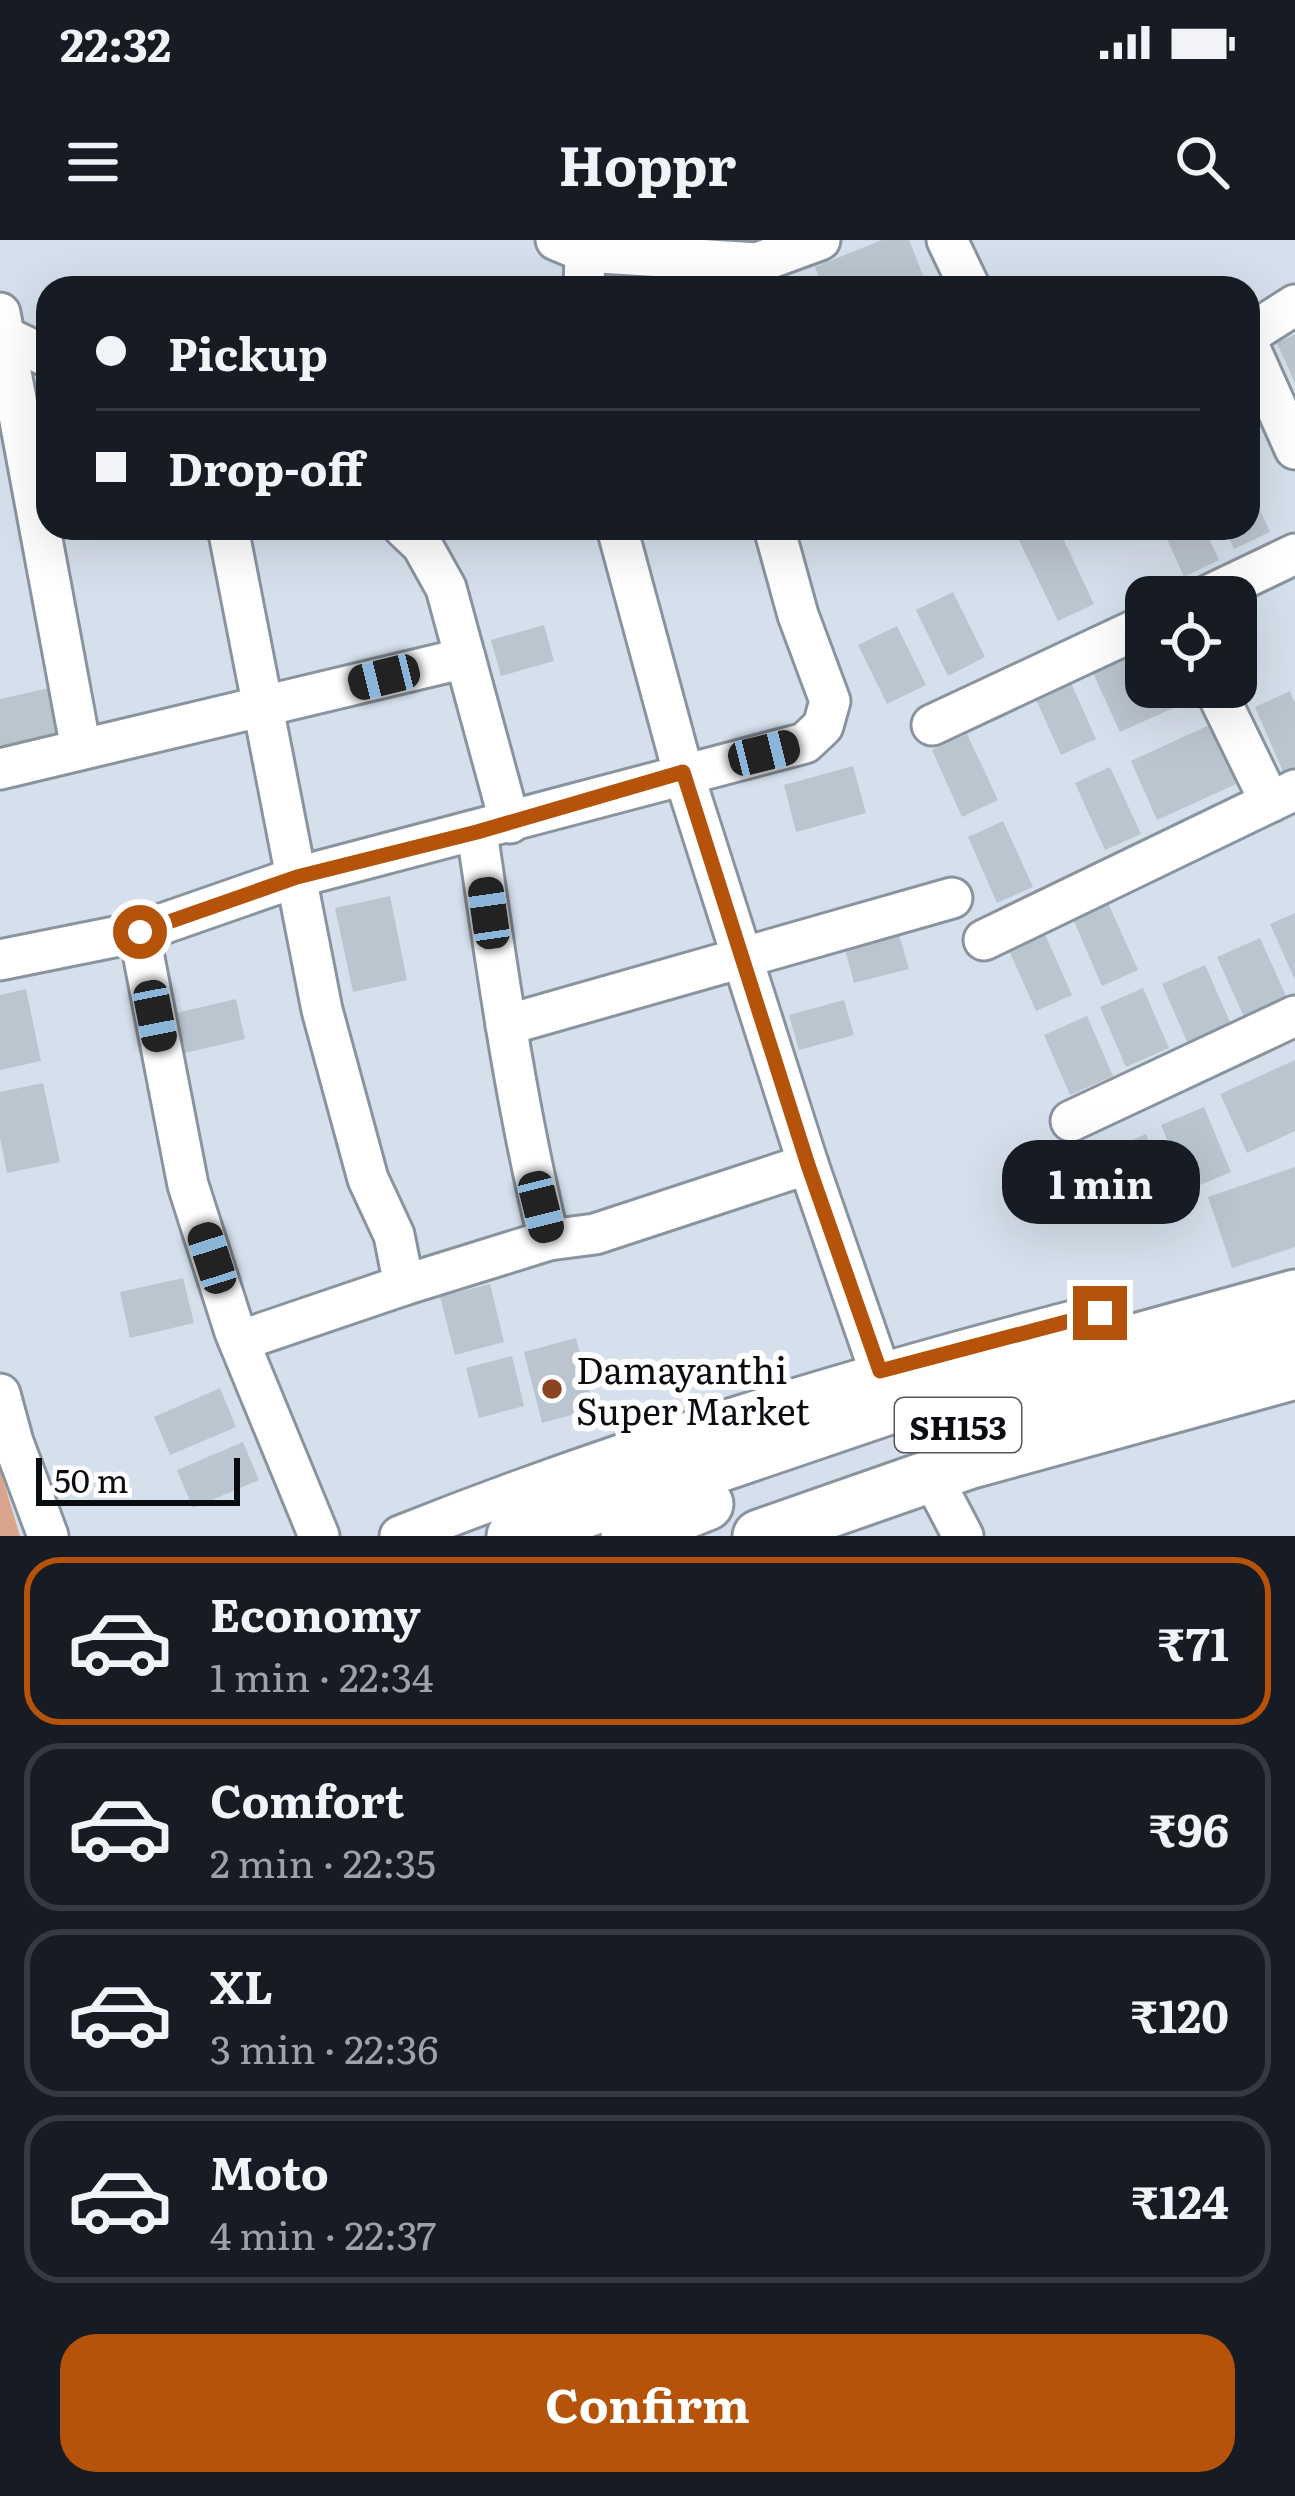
<!DOCTYPE html>
<meta charset="utf-8">
<style>
:root{--surface:#171b24;--page:#242831;--text:#f1f3f6;--muted:#9ea1a6;--line:#363941;--accent:#b45309}
body{margin:0;font-family:Literata,serif;background:var(--page);color:var(--text);height:100vh;display:flex;flex-direction:column;font-size:45px;white-space:nowrap}
*{box-sizing:border-box;margin:0}
p{font-size:39px;color:var(--muted)}
.icon{flex:none;width:66px;height:66px;fill:none;stroke:currentColor;stroke-width:2;stroke-linecap:round;stroke-linejoin:round}
.map{position:relative;height:1296px;overflow:hidden}
.side{display:flex;flex-direction:column;background:var(--surface);flex:1}
.side>*{flex:none}
.hud{position:absolute;left:36px;top:36px;width:1224px;height:264px;border-radius:36px;box-shadow:0 12px 48px #0002;display:grid;align-content:center;height:264px;padding:0 60px;background:var(--surface)}
.buttons{position:absolute;left:1125px;top:336px;display:grid;gap:24px}
.buttons a{display:grid;place-items:center;width:132px;height:132px;border-radius:24px;background:var(--surface);box-shadow:0 12px 48px #0002;font-size:60px}
.scale{position:absolute;left:36px;bottom:30px;width:204px;box-sizing:border-box;padding-left:12px;border:6px solid #090c10;border-top:0;font-size:33px;line-height:42px;white-space:nowrap;color:#090c10;-webkit-text-stroke:9px #fff;paint-order:stroke}
.end{position:absolute;width:54px;height:54px;margin:-27px;border:15px solid #b45309;background:#fff;box-shadow:0 0 0 6px #fff}
.from{border-radius:50%}
.bubble{position:absolute;height:84px;border-radius:36px;background:var(--surface);box-shadow:0 12px 48px #0002;font-size:39px;font-weight:700;line-height:84px;text-align:center}
.car{position:absolute;width:36px;height:72px;margin:-36px -18px;border-radius:15px;box-shadow:0 0 9px 3px #0007;background:linear-gradient(#222 24%,#8ab4d8 0 40%,#222 0 76%,#8ab4d8 0 86%,#222 0)}
.hud b{display:flex;align-items:center;gap:42px;height:114px;font-size:45px}
.hud b+b{border-top:3px solid var(--line)}
.hud i{width:30px;height:30px;background:var(--text)}
ul{padding:21px 0 0;list-style:none}
li{display:flex;align-items:center;gap:36px;height:168px;margin:0 24px 18px;padding:0 36px;border:6px solid var(--line);border-radius:36px}
li div{flex:1}
li b{display:block;font-size:45px}
li em{font-style:normal;font-weight:700}
li.active{border-color:var(--accent)}
li>.icon{width:108px;height:108px;stroke-width:1.5}
.primary-button{display:flex;gap:24px;margin-top:auto;padding:24px 60px}
.primary-button a{flex:1;height:138px;border-radius:36px;background:var(--accent);color:#fff;font-size:48px;font-weight:700;line-height:138px;text-align:center}
.status{display:flex;justify-content:space-between;align-items:center;height:84px;padding:0 60px;background:var(--surface);direction:ltr}
.status svg{height:33px;fill:currentColor}
header{display:flex;justify-content:space-between;align-items:center;height:156px;padding:0 60px;background:var(--surface);font-size:54px;font-weight:700}
.map>svg:first-child{display:block}
</style>
<div class="status"><b>22:32</b><svg viewBox="0 0 49 12"><path d="M0 12V9h3v3zM5 12V6h3v6zM10 12V3h3v9zM15 12V0h3v12zM26 1h20v11H26zM47 4h2v5h-2z"/></svg></div>
<header><svg class="icon" aria-label="menu" viewBox="0 0 24 24"><path d="M4 6h16M4 12h16M4 18h16"/></svg>Hoppr<svg class="icon" aria-label="search" viewBox="0 0 24 24"><circle cx="10" cy="10" r="6"/><path d="M15 15l6 6"/></svg></header>
<div class="map">
<svg width="1295" height="1296" viewBox="0 0 1295 1296">
<rect width="100%" height="100%" fill="#d6e0ec"/>
<path fill="#daa58d" d="M 0,1229 L 20,1296 L 0,1296 Z"/>
<g fill="#bbc5d0">
<path d="M 882,0 L 909,0 L 928,48 L 823,48 L 815,27 Z"/>
<path d="M 1295,94 L 1295,143 L 1277,103 Z"/>
<path d="M 1248,244 L 1270,292 L 1234,309 L 1225,288 L 1248,288 Z"/>
<path d="M 1013,288 L 1058,288 L 1094,364 L 1058,381 Z"/>
<path d="M 1162,288 L 1204,288 L 1219,320 L 1184,337 Z"/>
<path d="M 953,352 L 985,417 L 948,436 L 916,370 Z"/>
<path d="M 544,385 L 554,421 L 501,436 L 491,400 Z"/>
<path d="M 897,386 L 926,445 L 887,464 L 858,405 Z"/>
<path d="M 1146,409 L 1146,447 L 1205,447 L 1207,453 L 1120,492 L 1093,433 Z"/>
<path d="M 1066,432 L 1096,499 L 1061,515 L 1031,448 Z"/>
<path d="M 49,448 L 59,493 L 0,506 L 0,459 Z"/>
<path d="M 1290,451 L 1295,463 L 1295,529 L 1284,534 L 1255,467 Z"/>
<path d="M 1218,481 L 1245,540 L 1157,580 L 1131,521 Z"/>
<path d="M 967,494 L 998,560 L 962,577 L 932,510 Z"/>
<path d="M 853,526 L 866,573 L 796,592 L 784,545 Z"/>
<path d="M 1110,527 L 1141,594 L 1105,610 L 1075,543 Z"/>
<path d="M 1003,581 L 1033,647 L 997,663 L 968,597 Z"/>
<path d="M 390,656 L 407,740 L 353,752 L 335,668 Z"/>
<path d="M 1108,663 L 1138,730 L 1102,746 L 1073,679 Z"/>
<path d="M 1295,673 L 1295,740 L 1270,684 Z"/>
<path d="M 1042,688 L 1072,755 L 1036,771 L 1006,704 Z"/>
<path d="M 898,691 L 909,729 L 854,743 L 844,706 Z"/>
<path d="M 1260,698 L 1287,758 L 1244,777 L 1217,717 Z"/>
<path d="M 1205,725 L 1231,784 L 1188,804 L 1162,744 Z"/>
<path d="M 1143,748 L 1169,808 L 1126,827 L 1100,767 Z"/>
<path d="M 26,749 L 41,821 L 0,830 L 0,755 Z"/>
<path d="M 236,759 L 245,799 L 185,813 L 176,773 Z"/>
<path d="M 844,760 L 854,795 L 799,810 L 789,775 Z"/>
<path d="M 1087,776 L 1113,836 L 1070,855 L 1044,795 Z"/>
<path d="M 1295,820 L 1295,891 L 1247,913 L 1220,854 Z"/>
<path d="M 43,843 L 60,922 L 7,933 L 0,898 L 0,852 Z"/>
<path d="M 1204,867 L 1231,932 L 1188,950 L 1161,885 Z"/>
<path d="M 1146,894 L 1172,957 L 1132,974 L 1106,911 Z"/>
<path d="M 1295,927 L 1295,1007 L 1232,1028 L 1208,957 Z"/>
<path d="M 183,1038 L 194,1083 L 130,1098 L 120,1052 Z"/>
<path d="M 490,1044 L 504,1102 L 455,1115 L 440,1057 Z"/>
<path d="M 576,1098 L 594,1169 L 542,1183 L 524,1112 Z"/>
<path d="M 512,1116 L 524,1166 L 479,1178 L 466,1128 Z"/>
<path d="M 220,1148 L 236,1187 L 170,1215 L 154,1177 Z"/>
<path d="M 243,1202 L 259,1240 L 193,1268 L 177,1230 Z"/>
</g>
<g fill="none" stroke-linecap="round" stroke-linejoin="round">
<defs>
<g id="minor">
<path d="M 556,0 L 585,12 L 757,23 L 820,0"/>
<path d="M 947,0 L 970,48"/>
<path d="M 584,48 L 585,12 L 590,0"/>
<path d="M 0,73 L 81,509"/>
<path d="M 1248,95 L 1295,65"/>
<path d="M 6,97 L 48,117"/>
<path d="M 1248,104 L 1295,209"/>
<path d="M 228,288 L 322,770 L 368,939 L 394,995 L 404,1045 L 549,1000"/>
<path d="M 404,288 L 422,305 L 446,348 L 510,583"/>
<path d="M 617,288 L 683,532 L 808,924 L 892,1167"/>
<path d="M 1205,357 L 1295,314"/>
<path d="M 1214,447 L 1270,562"/>
<path d="M 932,485 L 1146,385"/>
<path d="M 0,529 L 465,418"/>
<path d="M 477,592 C 497,729 516,866 549,1000 L 595,994 L 808,924"/>
<path d="M 139,692 L 188,945 L 235,1092 L 319,1296"/>
<path d="M 984,700 L 1295,550"/>
<path d="M 0,720 L 139,692 L 297,637 L 805,503 L 823,486 L 830,461 L 798,375 L 774,288"/>
<path d="M 506,785 L 952,658"/>
<path d="M 1071,881 L 1295,776"/>
<path d="M 239,1101 L 404,1045"/>
<path d="M 0,1154 L 13,1202 L 48,1296"/>
<path d="M 931,1235 L 963,1296"/>
<path d="M 400,1296 C 628,1205 863,1135 1100,1074"/>
</g>
<g id="major">
<path d="M 1017,1169 L 1295,1094"/>
<path d="M 513,1296 L 892,1167 L 1295,1056"/>
<path d="M 627,1296 L 707,1264"/>
<path d="M 759,1296 L 968,1223 L 1295,1133"/>
</g>
</defs>
<use href="#minor" stroke="#8a949f" stroke-width="45"/>
<use href="#major" stroke="#8a949f" stroke-width="57"/>
<use href="#minor" stroke="#fff" stroke-width="39"/>
<use href="#major" stroke="#fff" stroke-width="51"/>
</g>
<g fill="none" stroke-linecap="round" stroke-linejoin="round">
<path stroke="#b45309" stroke-width="15" d="M 140,692 L 297,637 L 477,592 L 683,532 L 808,925 L 880,1131 L 1100,1073"/>
</g>
<circle fill="#8b4420" stroke="#fff" stroke-width="4.5" cx="552" cy="1149" r="12"/>
<g text-anchor="middle" dominant-baseline="central" stroke-width="12" stroke-linejoin="round" paint-order="stroke">
<rect fill="#fff" stroke="#535558" stroke-width="3" x="895" y="1158" width="126" height="54" rx="9"/>
<g font-size="33" font-weight="bold" fill="#090c10">
<text x="958" y="1185">SH153</text>
</g>
<g font-size="36" fill="#090c10" stroke="#fff" text-anchor="start">
<text x="576" y="1128">Damayanthi<tspan x="576" dy="41">Super Market</tspan></text>
</g>
</g>
</svg>
<div class="buttons">
<a><svg class="icon" aria-label="locate" viewBox="0 0 24 24"><circle cx="12" cy="12" r="6"/><path d="M12 2v4M12 18v4M2 12h4M18 12h4"/></svg></a>
</div>
<div class="scale">50 m</div>
<i class="end from" style="left:140px;top:692px"></i>
<i class="end" style="left:1100px;top:1073px"></i>
<div class="bubble" style="left:1002px;top:900px;width:198px">1 min</div>
<i class="car" style="left:384px;top:437px;rotate:256deg"></i>
<i class="car" style="left:764px;top:513px;rotate:76deg"></i>
<i class="car" style="left:489px;top:673px;rotate:352deg"></i>
<i class="car" style="left:155px;top:776px;rotate:169deg"></i>
<i class="car" style="left:541px;top:967px;rotate:166deg"></i>
<i class="car" style="left:212px;top:1018px;rotate:342deg"></i>
<div class="hud">
<b><i class="from"></i>Pickup</b>
<b><i></i>Drop-off</b>
</div>
</div>
<section class="side">
<ul>
<li class="active"><svg class="icon" aria-label="car" viewBox="0 0 24 24"><path d="M5 17H2v-5l4-1 3-4h7l3 4 3 1v5h-3M9 17h6M6 11h13"/><circle cx="7" cy="17" r="2"/><circle cx="17" cy="17" r="2"/></svg><div><b>Economy</b><p>1 min · 22:34</p></div><em>₹71</em></li>
<li><svg class="icon" aria-label="car" viewBox="0 0 24 24"><path d="M5 17H2v-5l4-1 3-4h7l3 4 3 1v5h-3M9 17h6M6 11h13"/><circle cx="7" cy="17" r="2"/><circle cx="17" cy="17" r="2"/></svg><div><b>Comfort</b><p>2 min · 22:35</p></div><em>₹96</em></li>
<li><svg class="icon" aria-label="car" viewBox="0 0 24 24"><path d="M5 17H2v-5l4-1 3-4h7l3 4 3 1v5h-3M9 17h6M6 11h13"/><circle cx="7" cy="17" r="2"/><circle cx="17" cy="17" r="2"/></svg><div><b>XL</b><p>3 min · 22:36</p></div><em>₹120</em></li>
<li><svg class="icon" aria-label="car" viewBox="0 0 24 24"><path d="M5 17H2v-5l4-1 3-4h7l3 4 3 1v5h-3M9 17h6M6 11h13"/><circle cx="7" cy="17" r="2"/><circle cx="17" cy="17" r="2"/></svg><div><b>Moto</b><p>4 min · 22:37</p></div><em>₹124</em></li>
</ul>
<div class="primary-button"><a>Confirm</a></div>
</section>
